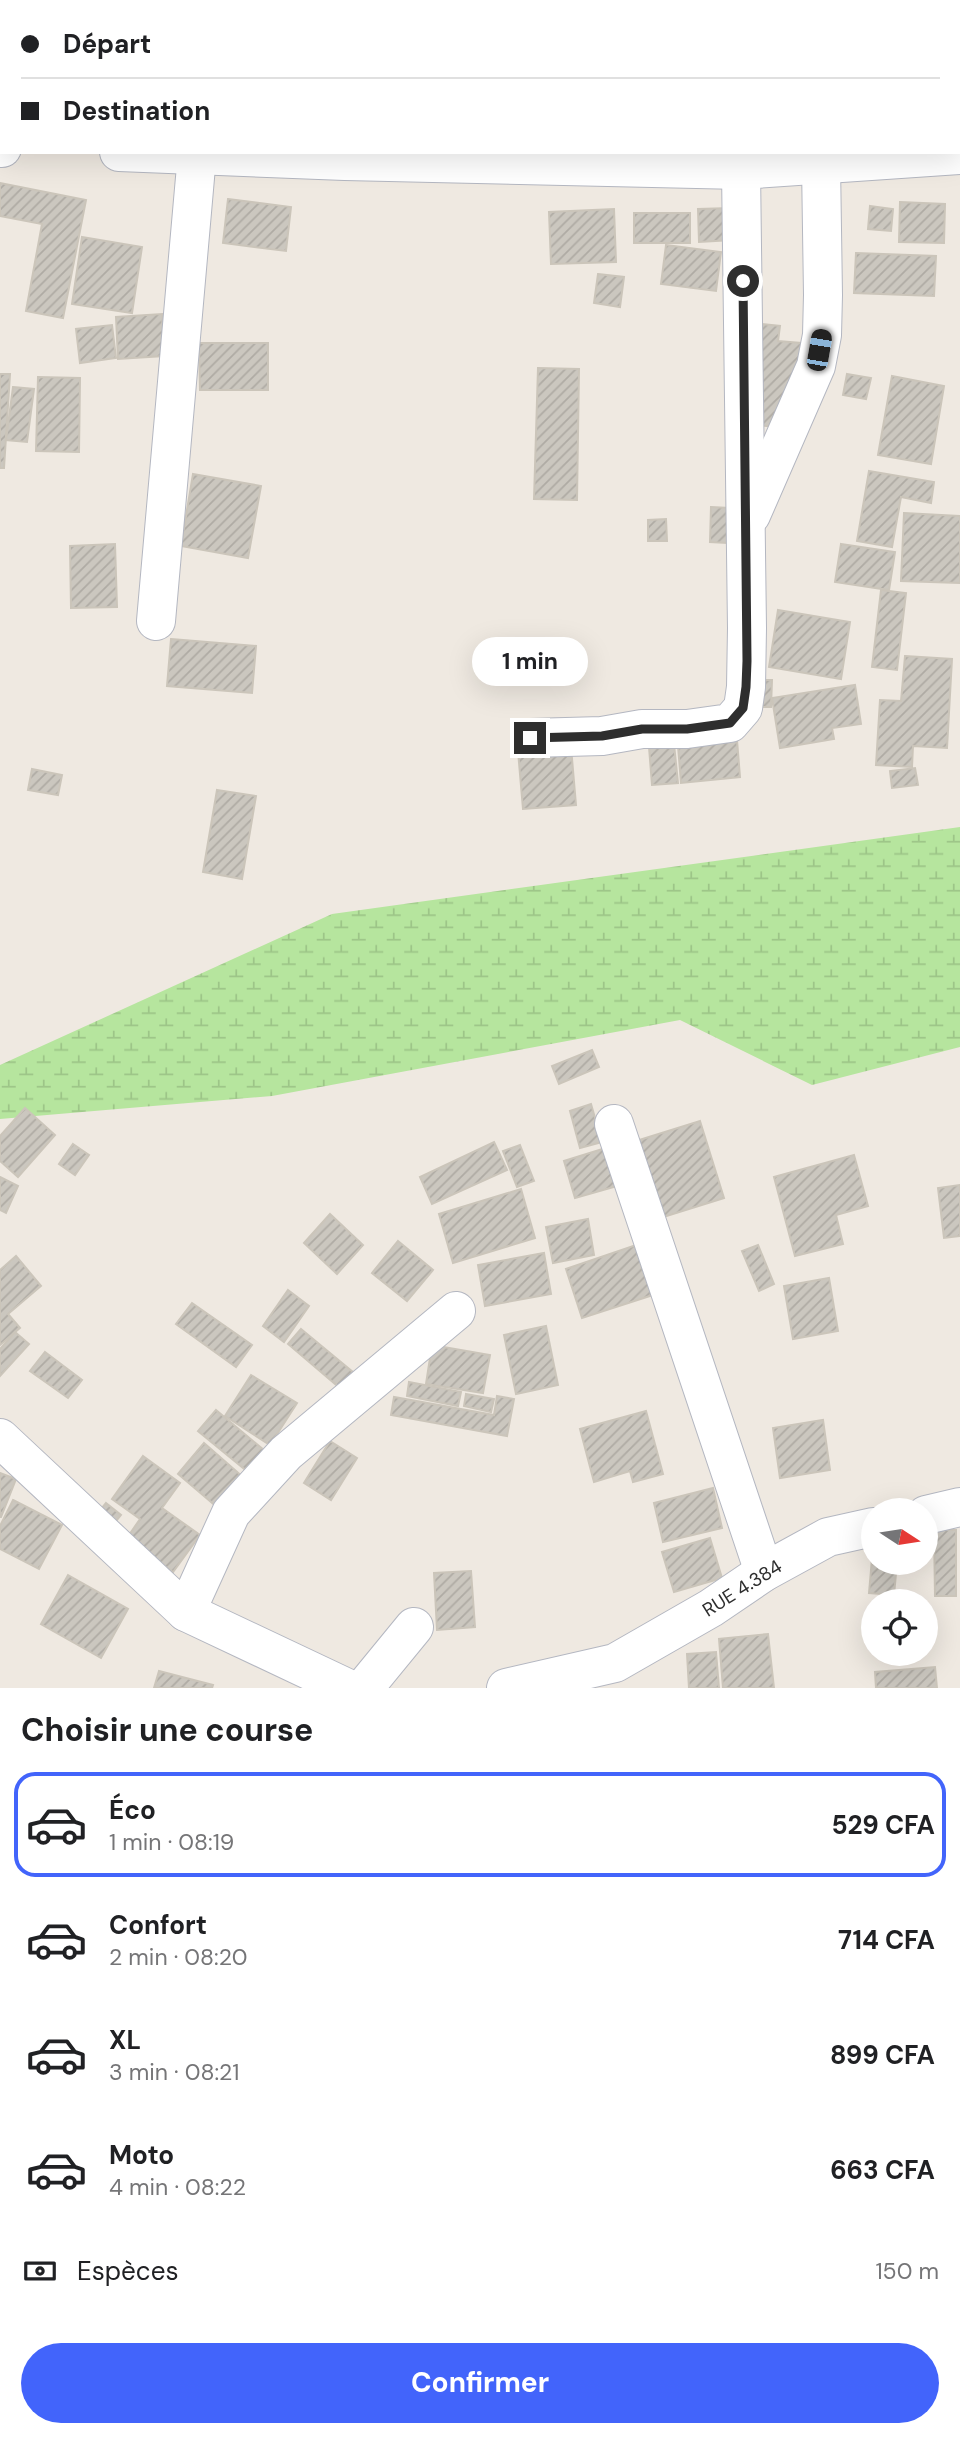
<!DOCTYPE html>
<html lang="fr">
<meta charset="utf-8">
<style>
:root{--surface:#fff;--page:#f2f2f2;--text:#202124;--muted:#757577;--line:#e0e0e0;--accent:#4264fb}
body{margin:0;font-family:"DM Sans",sans-serif;background:var(--page);color:var(--text);height:100vh;display:flex;flex-direction:column;font-size:26px;white-space:nowrap}
*{box-sizing:border-box;margin:0}
p{font-size:23px;color:var(--muted)}
.icon{flex:none;width:38px;height:38px;fill:none;stroke:currentColor;stroke-width:2;stroke-linecap:round;stroke-linejoin:round}
.map{position:relative;height:1688px;overflow:hidden}
.panel{display:flex;flex-direction:column;background:var(--surface);flex:1}
.panel>*{flex:none}
.guide{position:absolute;left:0px;top:0px;width:961px;height:154px;box-shadow:0 7px 28px #0002;display:grid;align-content:center;height:154px;padding:0 21px;background:var(--surface)}
.needle{width:46px;rotate:102deg}
.buttons{position:absolute;left:861px;top:1498px;display:grid;gap:14px}
.buttons a{display:grid;place-items:center;width:77px;height:77px;border-radius:50%;background:var(--surface);box-shadow:0 7px 28px #0002;font-size:35px}
.end{position:absolute;width:32px;height:32px;margin:-16px;border:9px solid #2e2e2e;background:#fff;box-shadow:0 0 0 4px #fff}
.from{border-radius:50%}
.bubble{position:absolute;height:49px;border-radius:24px;background:var(--surface);box-shadow:0 7px 28px #0002;font-size:23px;font-weight:700;line-height:49px;text-align:center}
.car{position:absolute;width:21px;height:42px;margin:-21px -10px;border-radius:9px;box-shadow:0 0 5px 2px #0007;background:linear-gradient(#222 24%,#8ab4d8 0 40%,#222 0 76%,#8ab4d8 0 86%,#222 0)}
.guide b{display:flex;align-items:center;gap:24px;height:66px;font-size:26px}
.guide b+b{border-top:2px solid var(--line)}
.guide i{width:18px;height:18px;background:var(--text)}
ul{padding:0;list-style:none}
li{display:flex;align-items:center;gap:21px;height:105px;margin:0 14px 10px;padding:0 7px;border:4px solid transparent;border-radius:21px}
li div{flex:1}
li b{display:block;font-size:26px}
li em{font-style:normal;font-weight:700}
li.active{border-color:var(--accent)}
li>.icon{width:63px;height:63px;stroke-width:1.5}
h2{padding:0 21px;font-size:32px;line-height:84px}
.pay{display:flex;align-items:center;gap:18px;height:77px;padding:0 21px;font-size:26px}
.pay p{margin-inline-start:auto}
.button{display:flex;gap:14px;margin-top:auto;padding:14px 21px}
.button a{flex:1;height:80px;border-radius:42px;background:var(--accent);color:#fff;font-size:28px;font-weight:700;line-height:80px;text-align:center}
.map>svg:first-child{display:block}
</style>
<div class="map">
<svg width="960" height="1688" viewBox="0 0 960 1688">
<defs>
<pattern id="wetland-marsh" width="20" height="14" patternUnits="userSpaceOnUse" patternTransform="scale(1.75)"><rect width="20" height="14" fill="#b6e59e"/><path d="M1 5h8M5 5V1M11 12h8M15 12V8" fill="none" stroke="#9dc588"/></pattern>
<pattern id="building-hatch" width="6" height="6" patternUnits="userSpaceOnUse" patternTransform="scale(1.75)"><rect width="6" height="6" fill="#cbc7bf"/><path d="M-1 1l2-2M0 6l6-6M5 7l2-2" fill="none" stroke="#afaba4"/></pattern>
</defs>
<rect width="100%" height="100%" fill="#efe9e1"/>
<path fill="url(#wetland-marsh)" d="M 960,827 L 960,1047 L 812,1085 L 680,1020 L 272,1096 L 0,1119 L 0,1065 L 332,914 Z"/>
<g fill="url(#building-hatch)" stroke="#cbc5ba" stroke-width="2">
<path d="M 240,0 L 320,0 L 239,2 Z"/>
<path d="M 427,0 L 510,0 L 510,2 L 428,2 Z"/>
<path d="M 863,0 L 946,0 L 863,2 Z"/>
<path d="M 0,183 L 86,200 L 63,318 L 26,311 L 42,224 L 0,216 Z"/>
<path d="M 228,199 L 291,207 L 286,251 L 223,243 Z"/>
<path d="M 900,202 L 945,204 L 944,243 L 899,242 Z"/>
<path d="M 870,206 L 893,209 L 891,231 L 868,229 Z"/>
<path d="M 731,208 L 732,240 L 699,242 L 698,209 Z"/>
<path d="M 614,209 L 616,262 L 551,264 L 549,212 Z"/>
<rect x="634" y="213" width="56" height="30"/>
<path d="M 82,237 L 142,247 L 132,313 L 72,304 Z"/>
<path d="M 666,245 L 721,252 L 716,291 L 661,284 Z"/>
<path d="M 856,253 L 936,256 L 934,296 L 854,293 Z"/>
<path d="M 598,274 L 624,277 L 620,307 L 594,303 Z"/>
<path d="M 162,314 L 164,356 L 118,359 L 116,317 Z"/>
<path d="M 761,324 L 780,326 L 778,341 L 801,343 L 792,429 L 750,424 Z"/>
<path d="M 112,325 L 116,358 L 80,363 L 76,329 Z"/>
<path d="M 199,343 L 268,343 L 268,390 L 200,390 Z"/>
<path d="M 538,368 L 579,369 L 577,500 L 534,499 Z"/>
<path d="M 0,374 L 10,374 L 4,468 L 0,468 Z"/>
<path d="M 847,374 L 871,378 L 866,399 L 843,395 Z"/>
<path d="M 892,376 L 944,386 L 931,464 L 878,455 Z"/>
<path d="M 38,377 L 80,378 L 79,452 L 36,451 Z"/>
<path d="M 13,387 L 34,389 L 27,442 L 6,440 Z"/>
<path d="M 869,471 L 934,482 L 931,503 L 901,497 L 892,547 L 857,541 Z"/>
<path d="M 193,474 L 261,486 L 248,558 L 181,546 Z"/>
<path d="M 711,507 L 729,508 L 727,543 L 710,542 Z"/>
<path d="M 904,513 L 960,516 L 960,583 L 901,581 Z"/>
<path d="M 666,519 L 667,541 L 648,541 L 648,520 Z"/>
<path d="M 115,544 L 117,607 L 71,608 L 70,546 Z"/>
<path d="M 841,544 L 895,552 L 889,590 L 835,582 Z"/>
<path d="M 881,590 L 906,593 L 897,670 L 872,667 Z"/>
<path d="M 778,610 L 850,622 L 841,679 L 769,667 Z"/>
<path d="M 171,639 L 256,646 L 252,693 L 167,686 Z"/>
<path d="M 905,656 L 952,659 L 947,748 L 913,746 L 912,767 L 876,765 L 880,700 L 901,701 Z"/>
<path d="M 747,680 L 772,680 L 771,707 L 746,707 Z"/>
<path d="M 855,685 L 861,724 L 832,728 L 834,739 L 780,748 L 772,698 Z"/>
<path d="M 737,740 L 740,777 L 681,783 L 678,746 Z"/>
<path d="M 674,744 L 678,783 L 652,785 L 649,747 Z"/>
<path d="M 571,747 L 576,805 L 523,809 L 518,751 Z"/>
<path d="M 915,768 L 918,785 L 892,788 L 890,771 Z"/>
<path d="M 32,769 L 62,775 L 58,795 L 28,790 Z"/>
<path d="M 217,790 L 256,796 L 242,879 L 203,872 Z"/>
<path d="M 592,1050 L 599,1067 L 559,1084 L 552,1066 Z"/>
<path d="M 591,1104 L 602,1142 L 580,1148 L 570,1111 Z"/>
<path d="M 25,1108 L 55,1135 L 18,1177 L 0,1161 L 0,1136 Z"/>
<path d="M 700,1121 L 724,1198 L 657,1219 L 633,1142 Z"/>
<path d="M 494,1142 L 507,1170 L 432,1204 L 420,1177 Z"/>
<path d="M 73,1144 L 89,1155 L 75,1175 L 59,1164 Z"/>
<path d="M 520,1145 L 534,1181 L 517,1187 L 503,1151 Z"/>
<path d="M 612,1146 L 624,1184 L 575,1198 L 564,1161 Z"/>
<path d="M 854,1155 L 868,1206 L 836,1215 L 843,1244 L 795,1256 L 774,1177 Z"/>
<path d="M 0,1177 L 18,1186 L 6,1213 L 0,1210 Z"/>
<path d="M 960,1185 L 960,1236 L 944,1238 L 938,1188 Z"/>
<path d="M 521,1189 L 535,1238 L 453,1263 L 439,1214 Z"/>
<path d="M 330,1214 L 363,1245 L 337,1274 L 304,1243 Z"/>
<path d="M 588,1219 L 594,1255 L 553,1263 L 546,1227 Z"/>
<path d="M 398,1241 L 433,1270 L 407,1301 L 372,1273 Z"/>
<path d="M 642,1243 L 659,1293 L 582,1318 L 566,1269 Z"/>
<path d="M 758,1245 L 774,1284 L 759,1291 L 742,1251 Z"/>
<path d="M 544,1253 L 551,1294 L 485,1306 L 478,1265 Z"/>
<path d="M 16,1256 L 41,1286 L 8,1314 L 20,1328 L 0,1345 L 0,1270 Z"/>
<path d="M 829,1278 L 838,1331 L 793,1339 L 784,1286 Z"/>
<path d="M 288,1290 L 309,1306 L 284,1342 L 263,1326 Z"/>
<path d="M 192,1303 L 252,1345 L 236,1367 L 176,1324 Z"/>
<path d="M 546,1326 L 558,1385 L 516,1394 L 504,1335 Z"/>
<path d="M 301,1329 L 354,1373 L 341,1389 L 288,1344 Z"/>
<path d="M 15,1332 L 29,1344 L 0,1376 L 0,1349 Z"/>
<path d="M 432,1345 L 490,1355 L 483,1393 L 426,1384 Z"/>
<path d="M 45,1352 L 82,1380 L 68,1398 L 30,1371 Z"/>
<path d="M 251,1375 L 297,1403 L 270,1445 L 225,1416 Z"/>
<path d="M 409,1382 L 461,1392 L 458,1406 L 407,1396 Z"/>
<path d="M 466,1394 L 494,1399 L 491,1412 L 464,1406 Z"/>
<path d="M 497,1396 L 514,1399 L 507,1436 L 391,1415 L 394,1397 L 494,1415 Z"/>
<path d="M 216,1410 L 265,1451 L 248,1472 L 198,1431 Z"/>
<path d="M 646,1411 L 663,1474 L 633,1482 L 630,1471 L 594,1482 L 580,1429 Z"/>
<path d="M 823,1420 L 830,1470 L 780,1478 L 773,1428 Z"/>
<path d="M 330,1441 L 357,1458 L 331,1500 L 304,1483 Z"/>
<path d="M 204,1443 L 243,1477 L 217,1507 L 178,1474 Z"/>
<path d="M 143,1456 L 180,1483 L 162,1508 L 200,1535 L 173,1572 L 127,1538 L 140,1519 L 112,1499 Z"/>
<path d="M 0,1473 L 16,1479 L 1,1517 L 0,1517 Z"/>
<path d="M 713,1488 L 722,1528 L 663,1542 L 654,1503 Z"/>
<path d="M 13,1500 L 62,1525 L 39,1569 L 0,1549 L 0,1526 Z"/>
<path d="M 106,1503 L 121,1515 L 108,1531 L 93,1519 Z"/>
<path d="M 934,1530 L 956,1530 L 956,1596 L 935,1596 Z"/>
<path d="M 710,1538 L 722,1578 L 674,1592 L 662,1552 Z"/>
<path d="M 873,1547 L 873,1563 L 897,1563 L 894,1595 L 869,1593 Z"/>
<path d="M 471,1571 L 475,1627 L 437,1630 L 434,1573 Z"/>
<path d="M 68,1575 L 128,1609 L 101,1658 L 41,1624 Z"/>
<path d="M 768,1634 L 774,1688 L 723,1688 L 719,1639 Z"/>
<path d="M 716,1652 L 719,1688 L 689,1688 L 687,1654 Z"/>
<path d="M 935,1667 L 937,1688 L 876,1688 L 875,1672 Z"/>
<path d="M 159,1671 L 213,1685 L 212,1688 L 154,1688 Z"/>
</g>
<g fill="none" stroke-linecap="round" stroke-linejoin="round">
<defs>
<g id="minor">
<path d="M 350,2 L 350,0"/>
<path d="M 0,148 L 2,148"/>
<path d="M 119,152 L 345,161 L 741,170 L 960,155"/>
<path d="M 751,515 L 816,366 L 822,335 L 823,295 L 821,164"/>
<path d="M 156,621 L 197,155"/>
<path d="M 530,738 L 602,736 L 642,729 L 687,729 L 730,723 L 743,708 L 746,687 L 747,628 L 741,170"/>
<path d="M 614,1124 L 764,1572"/>
<path d="M 0,1438 L 186,1612 L 347,1688"/>
<path d="M 926,1515 L 960,1507"/>
<path d="M 186,1612 L 231,1513 L 286,1453 L 456,1311"/>
<path d="M 364,1688 L 414,1627"/>
<path d="M 506,1688 L 615,1663 L 711,1608 L 764,1572 L 828,1537 L 873,1527"/>
</g>
</defs>
<use href="#minor" stroke="#b4b7c1" stroke-width="40"/>
<use href="#minor" stroke="#fff" stroke-width="38"/>
</g>
<g fill="none" stroke-linecap="round" stroke-linejoin="round">
<path stroke="#2e2e2e" stroke-width="9" d="M 530,738 L 602,736 L 642,729 L 687,729 L 730,723 L 743,708 L 746,687 L 747,661 L 743,281"/>
</g>
<g text-anchor="middle" dominant-baseline="central" stroke-width="5" stroke-linejoin="round" paint-order="stroke">
<g font-size="19" fill="#2e2e2e" stroke="#fff">
<text transform="translate(742 1588) rotate(-32)">RUE 4.384</text>
</g>
</g>
</svg>
<div class="buttons">
<a><svg class="needle" viewBox="-14 -14 28 28"><path d="M0-13l5 13h-10z" fill="#e53935"/><path d="M0 13l5-13h-10z" fill="#757577"/></svg></a>
<a><svg class="icon" aria-label="locate" viewBox="0 0 24 24"><circle cx="12" cy="12" r="6"/><path d="M12 2v4M12 18v4M2 12h4M18 12h4"/></svg></a>
</div>
<i class="end from" style="left:743px;top:281px"></i>
<i class="end" style="left:530px;top:738px"></i>
<div class="bubble" style="left:472px;top:637px;width:116px">1 min</div>
<i class="car" style="left:819px;top:350px;rotate:10deg"></i>
<div class="guide">
<b><i class="from"></i>Départ</b>
<b><i></i>Destination</b>
</div>
</div>
<section class="panel">
<h2>Choisir une course</h2>
<ul>
<li class="active"><svg class="icon" aria-label="car" viewBox="0 0 24 24"><path d="M5 17H2v-5l4-1 3-4h7l3 4 3 1v5h-3M9 17h6M6 11h13"/><circle cx="7" cy="17" r="2"/><circle cx="17" cy="17" r="2"/></svg><div><b>Éco</b><p>1 min · 08:19</p></div><em>529 CFA</em></li>
<li><svg class="icon" aria-label="car" viewBox="0 0 24 24"><path d="M5 17H2v-5l4-1 3-4h7l3 4 3 1v5h-3M9 17h6M6 11h13"/><circle cx="7" cy="17" r="2"/><circle cx="17" cy="17" r="2"/></svg><div><b>Confort</b><p>2 min · 08:20</p></div><em>714 CFA</em></li>
<li><svg class="icon" aria-label="car" viewBox="0 0 24 24"><path d="M5 17H2v-5l4-1 3-4h7l3 4 3 1v5h-3M9 17h6M6 11h13"/><circle cx="7" cy="17" r="2"/><circle cx="17" cy="17" r="2"/></svg><div><b>XL</b><p>3 min · 08:21</p></div><em>899 CFA</em></li>
<li><svg class="icon" aria-label="car" viewBox="0 0 24 24"><path d="M5 17H2v-5l4-1 3-4h7l3 4 3 1v5h-3M9 17h6M6 11h13"/><circle cx="7" cy="17" r="2"/><circle cx="17" cy="17" r="2"/></svg><div><b>Moto</b><p>4 min · 08:22</p></div><em>663 CFA</em></li>
</ul>
<div class="pay"><svg class="icon" aria-label="cash" viewBox="0 0 24 24"><path d="M3 7h18v10H3z"/><circle cx="12" cy="12" r="2"/></svg>Espèces<p>150 m</p></div>
<div class="button"><a>Confirmer</a></div>
</section>
